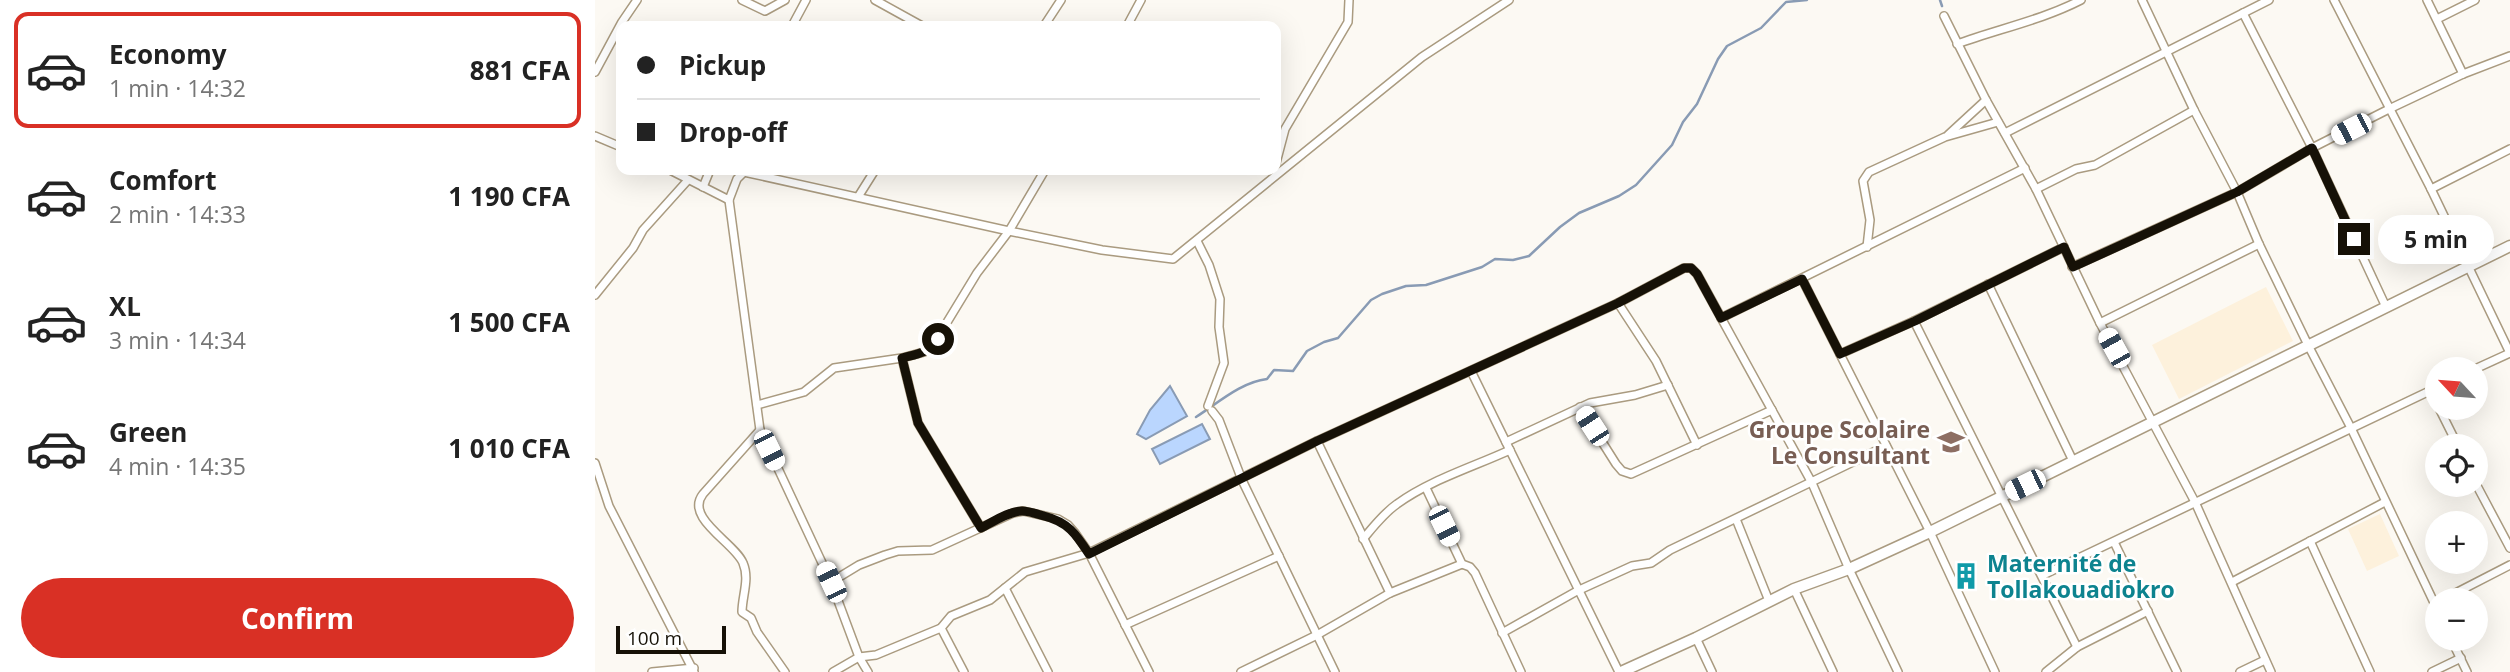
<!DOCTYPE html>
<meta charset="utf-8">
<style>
:root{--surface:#fff;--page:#f2f2f2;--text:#222;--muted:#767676;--line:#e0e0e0;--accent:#d93025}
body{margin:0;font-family:"Open Sans",sans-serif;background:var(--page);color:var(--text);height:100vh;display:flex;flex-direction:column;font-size:26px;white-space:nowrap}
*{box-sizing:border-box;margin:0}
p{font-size:23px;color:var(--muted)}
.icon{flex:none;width:38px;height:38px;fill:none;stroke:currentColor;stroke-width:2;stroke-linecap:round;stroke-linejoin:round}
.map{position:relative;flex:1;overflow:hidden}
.panel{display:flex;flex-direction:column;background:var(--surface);width:595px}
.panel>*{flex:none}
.hud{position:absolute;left:21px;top:21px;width:665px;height:154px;border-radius:14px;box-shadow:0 7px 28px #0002;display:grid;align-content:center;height:154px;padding:0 21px;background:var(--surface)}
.needle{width:46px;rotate:296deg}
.buttons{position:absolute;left:1830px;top:357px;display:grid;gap:14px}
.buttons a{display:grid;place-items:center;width:63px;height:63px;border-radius:50%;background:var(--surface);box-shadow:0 7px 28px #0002;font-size:35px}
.scale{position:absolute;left:21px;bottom:18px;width:110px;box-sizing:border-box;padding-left:7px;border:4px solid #161107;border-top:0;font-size:19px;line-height:24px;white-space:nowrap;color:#161107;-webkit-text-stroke:5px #fff;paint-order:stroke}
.end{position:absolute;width:32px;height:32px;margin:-16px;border:9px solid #161107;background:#fff;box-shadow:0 0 0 4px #fff}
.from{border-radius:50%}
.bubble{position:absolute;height:49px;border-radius:24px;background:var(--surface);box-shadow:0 7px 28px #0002;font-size:23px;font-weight:700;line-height:49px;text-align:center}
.car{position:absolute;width:21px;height:42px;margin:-21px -10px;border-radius:9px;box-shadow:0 0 5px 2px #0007;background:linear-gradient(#fff 24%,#345 0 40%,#fff 0 76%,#345 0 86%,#fff 0)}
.hud b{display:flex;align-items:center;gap:24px;height:66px;font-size:26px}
.hud b+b{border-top:2px solid var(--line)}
.hud i{width:18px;height:18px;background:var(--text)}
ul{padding:12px 0 0;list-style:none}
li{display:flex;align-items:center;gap:21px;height:116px;margin:0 14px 10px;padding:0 7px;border:4px solid transparent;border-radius:14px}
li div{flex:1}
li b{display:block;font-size:26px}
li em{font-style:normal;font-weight:700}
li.active{border-color:var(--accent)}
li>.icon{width:63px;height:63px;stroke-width:1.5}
.button{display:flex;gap:14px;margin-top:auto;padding:14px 21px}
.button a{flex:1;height:80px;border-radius:42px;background:var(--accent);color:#fff;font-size:28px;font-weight:700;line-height:80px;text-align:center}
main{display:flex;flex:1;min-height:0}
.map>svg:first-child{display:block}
</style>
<main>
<section class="panel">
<ul>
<li class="active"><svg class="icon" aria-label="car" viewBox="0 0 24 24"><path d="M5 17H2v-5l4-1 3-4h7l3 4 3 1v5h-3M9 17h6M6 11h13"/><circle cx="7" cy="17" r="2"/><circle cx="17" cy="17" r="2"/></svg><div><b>Economy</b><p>1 min · 14:32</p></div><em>881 CFA</em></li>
<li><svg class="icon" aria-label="car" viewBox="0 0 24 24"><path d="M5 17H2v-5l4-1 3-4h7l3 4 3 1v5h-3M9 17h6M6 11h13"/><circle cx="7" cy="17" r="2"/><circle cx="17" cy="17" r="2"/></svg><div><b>Comfort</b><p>2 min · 14:33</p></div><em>1 190 CFA</em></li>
<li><svg class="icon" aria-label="car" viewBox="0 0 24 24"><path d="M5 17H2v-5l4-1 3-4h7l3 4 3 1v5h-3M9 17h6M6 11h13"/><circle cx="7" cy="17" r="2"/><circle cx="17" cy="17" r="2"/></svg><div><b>XL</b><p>3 min · 14:34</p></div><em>1 500 CFA</em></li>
<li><svg class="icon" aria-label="car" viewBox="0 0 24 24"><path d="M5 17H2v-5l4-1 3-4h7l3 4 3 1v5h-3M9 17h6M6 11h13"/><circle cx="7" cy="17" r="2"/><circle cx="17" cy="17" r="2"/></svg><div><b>Green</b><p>4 min · 14:35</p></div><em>1 010 CFA</em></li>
</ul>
<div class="button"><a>Confirm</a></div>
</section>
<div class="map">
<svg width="1915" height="672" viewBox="0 0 1915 672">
<rect width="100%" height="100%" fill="#fcf9f3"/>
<g fill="#fdf1dc">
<path d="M 1671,287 L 1698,341 L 1584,399 L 1557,345 Z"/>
<path d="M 1785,514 L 1804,556 L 1772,571 L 1753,529 Z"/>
</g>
<g fill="#bad6fe" stroke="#899bb4" stroke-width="2">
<path d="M 575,386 L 592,416 L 551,439 L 542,434 L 555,410 Z"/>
<path d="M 607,424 L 615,439 L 565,464 L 557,449 Z"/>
</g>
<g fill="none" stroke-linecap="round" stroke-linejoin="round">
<g stroke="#899bb4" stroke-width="2.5">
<path d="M 1345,0 L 1347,6"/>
<path d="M 601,417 C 623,403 646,382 672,379 L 679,370 L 698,371 L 712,351 L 729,342 L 743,338 L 776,300 L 787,294 L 811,286 L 831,285 L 887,267 L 900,259 L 918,260 L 934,256 L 965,227 L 984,213 L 1024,196 L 1041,185 L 1077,145 L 1088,122 L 1102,104 L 1123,59 L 1132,46 L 1166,28 L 1191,2 L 1212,0"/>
</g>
<defs>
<g id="street">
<path d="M 147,0 L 170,11 L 190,0"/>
<path d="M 280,0 L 327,26"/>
<path d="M 1547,0 L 1599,110 L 1642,192 L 1664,244 L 1713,345 L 1756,428 L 1843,611"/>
<path d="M 1739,0 L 1836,189 L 1915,353"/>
<path d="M 1832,0 L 1868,74"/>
<path d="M 1648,13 L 1717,148 L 1791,307"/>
<path d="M 1349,16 L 1391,100 L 1441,189 L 1505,323 L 1600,502 L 1676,672"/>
<path d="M 1842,19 L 1880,0"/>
<path d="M 197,26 L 211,0"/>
<path d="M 449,26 L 466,0"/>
<path d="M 532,26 L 546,0"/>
<path d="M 1362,44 C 1403,29 1447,20 1486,0"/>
<path d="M 0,72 L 27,22 L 42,0"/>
<path d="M 1410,133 L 1674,0"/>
<path d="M 1353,135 L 1391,100"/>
<path d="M 0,136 L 26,147"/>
<path d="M 681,163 L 690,129 L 753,22 L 754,0"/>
<path d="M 75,170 L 134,200 L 142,179 L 149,172 L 414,231 L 507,250 L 578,259 L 827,57 L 914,0"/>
<path d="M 108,187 L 115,170"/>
<path d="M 1441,189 L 1481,169 L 1500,165 L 1599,110"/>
<path d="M 1836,189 L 1915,149"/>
<path d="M 263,197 L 280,170"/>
<path d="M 134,200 L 165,430 L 236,582 L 264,657 L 273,672"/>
<path d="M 602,241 L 614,265 L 625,299 L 624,327 L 629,363 L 613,406"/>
<path d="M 1272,247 L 1275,220 L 1268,181 L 1274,172 L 1350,137 L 1403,122"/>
<path d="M 1477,267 L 1642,192 L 1717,148 L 1794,109 L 1868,74 L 1915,56"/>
<path d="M 1207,279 L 1335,532 L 1400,672"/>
<path d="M 1393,284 L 1478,461"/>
<path d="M 0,295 L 38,248 L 48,230 L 93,180"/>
<path d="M 1023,303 L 1061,361 L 1102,445"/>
<path d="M 1126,318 L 1430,168"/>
<path d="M 1319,321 L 1482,647"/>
<path d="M 1505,323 L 1664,244"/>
<path d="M 1245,354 L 1319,321 L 1469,247"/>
<path d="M 307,358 L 323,423 L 386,528"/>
<path d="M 1880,369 L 1915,353"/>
<path d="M 876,371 L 1024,672"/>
<path d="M 1836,390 L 1843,405"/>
<path d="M 162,405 L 209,392 L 239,368 L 307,358 L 329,352 L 337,347 L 382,273 L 414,231 L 450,170"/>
<path d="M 985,407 L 1021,464 L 1027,471 L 1036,474 L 1177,410"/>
<path d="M 1844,408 L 1863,446"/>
<path d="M 617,411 L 624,420 L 647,480 L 740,672"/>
<path d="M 165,430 L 108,494 C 89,518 140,543 148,563 C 155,579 147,596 147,612 L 156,618 L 162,632 L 190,672"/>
<path d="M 722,441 L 795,593"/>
<path d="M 911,442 L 995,403 L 1040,395 L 1073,385"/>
<path d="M 0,463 L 14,506 L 99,672"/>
<path d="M 1881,484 L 1915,548"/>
<path d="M 831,488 L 867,564 L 875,567 L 880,573 L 926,672"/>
<path d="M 1141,519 L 1174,601"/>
<path d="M 768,539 C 779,526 789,513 802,504 C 835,480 878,467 915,450"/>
<path d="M 1715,541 L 1775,672"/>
<path d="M 1519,542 L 1582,672"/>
<path d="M 1448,575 L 1843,387"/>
<path d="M 236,582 L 264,565 L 290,555 L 303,551 L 337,550 L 418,513 L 428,511 L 463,519 L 473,525 L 480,533 L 494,553 L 554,672"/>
<path d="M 1637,582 L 1790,502"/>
<path d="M 410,588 L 453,672"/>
<path d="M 1199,589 L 1238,672"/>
<path d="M 1847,600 L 1915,565"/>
<path d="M 530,625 L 684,556"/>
<path d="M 346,628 L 369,672"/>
<path d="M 907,633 L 982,591 L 1037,566 L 1056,563 L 1075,550 L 1291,446"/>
<path d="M 1101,638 L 1117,672"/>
<path d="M 1856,639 L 1872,672"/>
<path d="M 57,672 L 99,668"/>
<path d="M 238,672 L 264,657 L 281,655 L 346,628 L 356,616 L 395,600 L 430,572 L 494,553 L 722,441 L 1023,303 L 1089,268 L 1096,268 L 1102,274 L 1217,483 L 1254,569 L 1303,672"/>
<path d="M 646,672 L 722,635 L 795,593 L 867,564"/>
<path d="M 1451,672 L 1482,647 L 1553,611"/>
<path d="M 1645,672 L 1670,660"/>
<path d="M 1837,672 L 1866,658"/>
</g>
<path id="secondary" d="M 1026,672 L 1101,638 L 1199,589 L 1254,569 L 1335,532 L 1915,246"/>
</defs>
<use href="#street" stroke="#aa9b80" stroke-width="10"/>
<use href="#secondary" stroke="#aa9b80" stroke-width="13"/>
<use href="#street" stroke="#fff" stroke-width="7"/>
<use href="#secondary" stroke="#fff" stroke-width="10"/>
</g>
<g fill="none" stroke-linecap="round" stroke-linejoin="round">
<path stroke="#161107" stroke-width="9" d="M 343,339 C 334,353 322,354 307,358 L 323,423 L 386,528 C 398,522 414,511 427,511 C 434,511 442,514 449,516 C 473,522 481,534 494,554 L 722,441 L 1023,303 L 1089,268 L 1096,268 L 1102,274 L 1126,318 L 1207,279 L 1245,354 L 1320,321 L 1469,247 L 1478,267 L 1642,192 L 1717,148 L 1759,239"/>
</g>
<defs>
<symbol id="school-bare" viewBox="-9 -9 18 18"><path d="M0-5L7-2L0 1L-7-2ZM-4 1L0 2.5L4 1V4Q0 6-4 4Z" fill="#8d6e63" stroke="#fff" stroke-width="2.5" paint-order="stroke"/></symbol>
<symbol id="building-bare" viewBox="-9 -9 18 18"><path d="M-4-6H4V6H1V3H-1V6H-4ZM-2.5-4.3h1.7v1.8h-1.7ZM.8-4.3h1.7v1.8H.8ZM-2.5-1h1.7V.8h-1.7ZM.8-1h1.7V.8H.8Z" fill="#0f9aa8" stroke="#fff" stroke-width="2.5" paint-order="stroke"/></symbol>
</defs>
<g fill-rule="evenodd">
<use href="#school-bare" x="1337" y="423" width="38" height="38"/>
<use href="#building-bare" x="1352" y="557" width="38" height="38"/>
</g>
<g text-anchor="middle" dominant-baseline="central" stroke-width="5" stroke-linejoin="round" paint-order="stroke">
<g font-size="23" font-weight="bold" fill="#785e54" stroke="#fff" text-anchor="end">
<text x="1335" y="429">Groupe Scolaire<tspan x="1335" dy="26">Le Consultant</tspan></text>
</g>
<g font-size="23" font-weight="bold" fill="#0d838f" stroke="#fff" text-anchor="start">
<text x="1392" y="563">Maternité de<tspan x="1392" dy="26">Tollakouadiokro</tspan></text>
</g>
</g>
</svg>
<div class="buttons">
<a><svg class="needle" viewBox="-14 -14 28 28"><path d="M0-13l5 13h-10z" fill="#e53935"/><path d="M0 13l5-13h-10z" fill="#767676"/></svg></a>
<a><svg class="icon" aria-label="locate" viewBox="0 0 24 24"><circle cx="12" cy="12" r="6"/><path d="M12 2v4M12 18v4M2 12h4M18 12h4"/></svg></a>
<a>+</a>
<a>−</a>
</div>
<div class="scale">100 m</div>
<i class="end from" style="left:343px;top:339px"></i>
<i class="end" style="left:1759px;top:239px"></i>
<div class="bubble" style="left:1783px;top:215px;width:116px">5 min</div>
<i class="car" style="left:1756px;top:129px;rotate:243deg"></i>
<i class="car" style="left:1519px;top:348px;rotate:331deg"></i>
<i class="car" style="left:997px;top:426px;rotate:327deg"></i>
<i class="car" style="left:174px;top:450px;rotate:154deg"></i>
<i class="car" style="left:1430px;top:485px;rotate:244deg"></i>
<i class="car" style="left:849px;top:526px;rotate:154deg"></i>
<i class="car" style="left:236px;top:582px;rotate:335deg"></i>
<div class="hud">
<b><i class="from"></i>Pickup</b>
<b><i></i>Drop-off</b>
</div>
</div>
</main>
